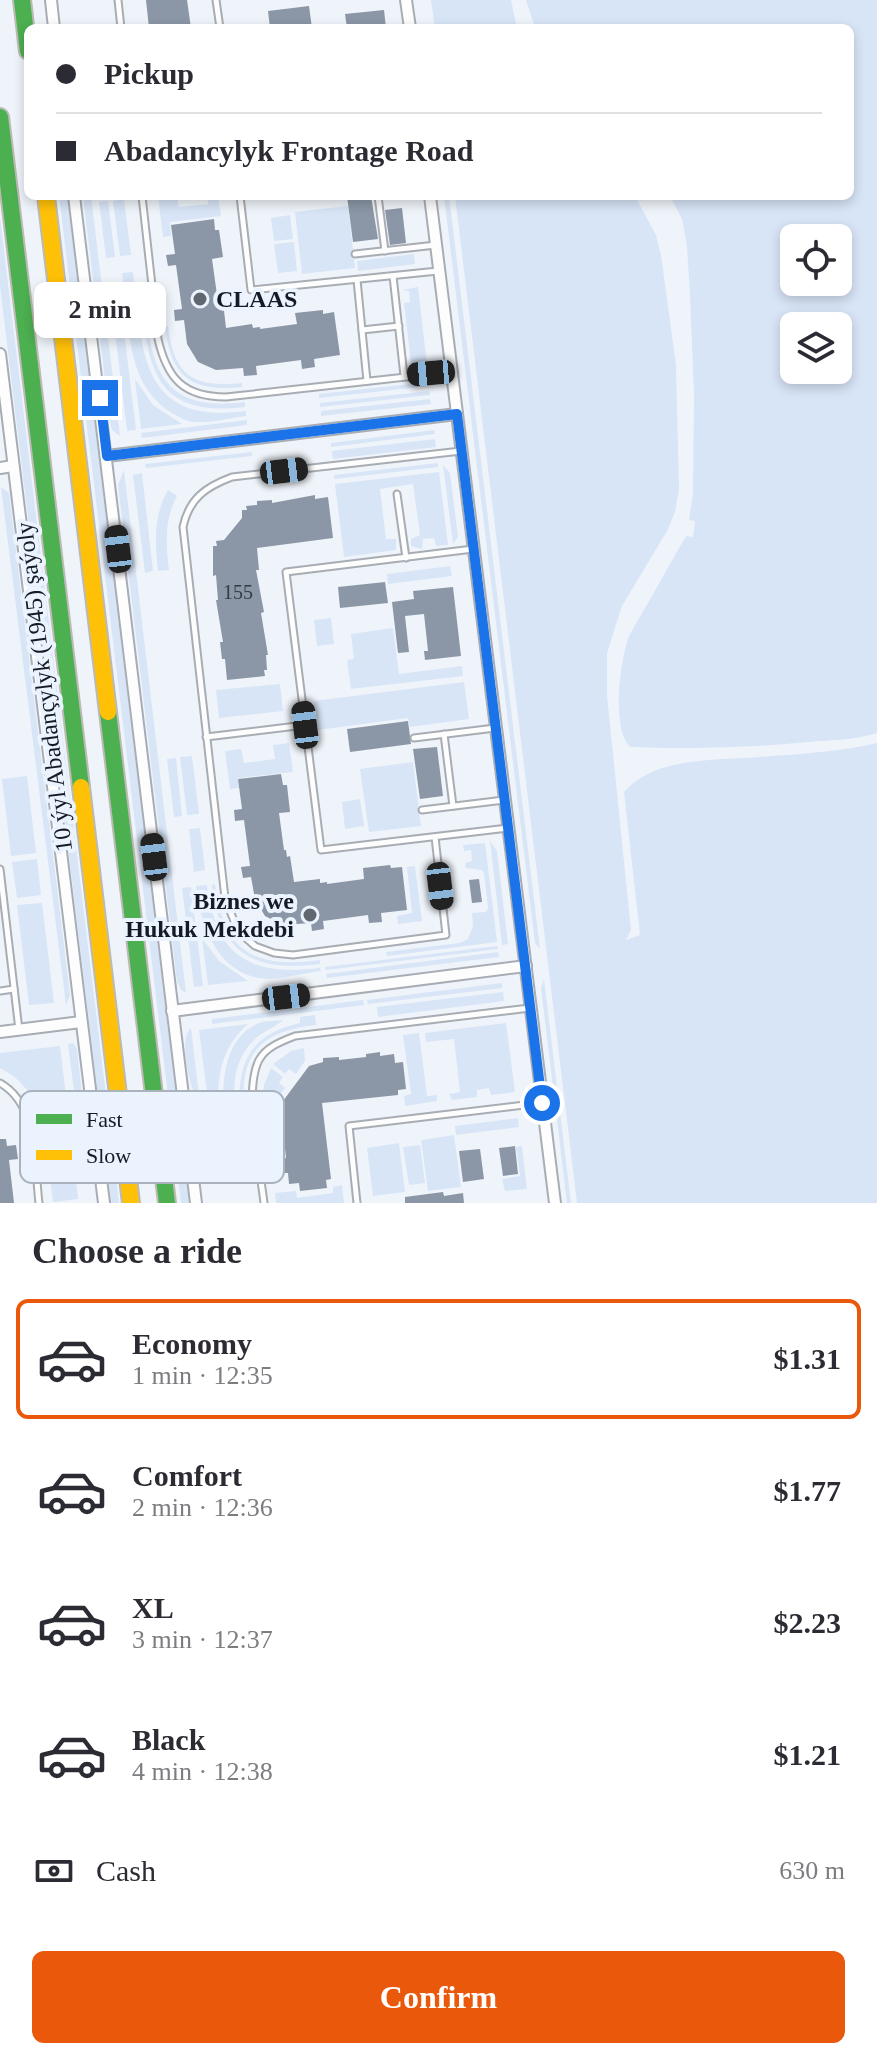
<!DOCTYPE html>
<meta charset="utf-8">
<style>
:root{--surface:#fff;--page:#f2f2f3;--text:#2b2b33;--muted:#7c7c81;--line:#e1e1e2;--accent:#ea580c}
body{margin:0;font-family:"Times New Roman",serif;background:var(--page);color:var(--text);height:100vh;display:flex;flex-direction:column;font-size:30px;white-space:nowrap}
*{box-sizing:border-box;margin:0}
p{font-size:26px;color:var(--muted)}
.icon{flex:none;width:44px;height:44px;fill:none;stroke:currentColor;stroke-width:2;stroke-linecap:round;stroke-linejoin:round}
.map{position:relative;height:1203px;overflow:hidden}
.drawer{display:flex;flex-direction:column;background:var(--surface);flex:1}
.drawer>*{flex:none}
.hud{position:absolute;left:24px;top:24px;width:830px;height:176px;border-radius:12px;box-shadow:0 4px 12px #0003;display:grid;align-content:center;height:176px;padding:0 32px;background:var(--surface)}
.tools{position:absolute;left:780px;top:224px;display:grid;gap:16px}
.tools a{display:grid;place-items:center;width:72px;height:72px;border-radius:12px;background:var(--surface);box-shadow:0 4px 12px #0003;font-size:40px}
.end{position:absolute;width:36px;height:36px;margin:-18px;border:10px solid #1a73e8;background:#fff;box-shadow:0 0 0 4px #fff}
.from{border-radius:50%}
.bubble{position:absolute;height:56px;border-radius:12px;background:var(--surface);box-shadow:0 4px 12px #0003;font-size:26px;font-weight:700;line-height:56px;text-align:center}
.car{position:absolute;width:24px;height:48px;margin:-24px -12px;border-radius:10px;box-shadow:0 0 6px 2px #0007;background:linear-gradient(#222 24%,#8ab4d8 0 40%,#222 0 76%,#8ab4d8 0 86%,#222 0)}
.hud b{display:flex;align-items:center;gap:28px;height:76px;font-size:30px}
.hud b+b{border-top:2px solid var(--line)}
.hud i{width:20px;height:20px;background:var(--text)}
ul{padding:0;list-style:none}
li{display:flex;align-items:center;gap:24px;height:120px;margin:0 16px 12px;padding:0 16px;border:4px solid transparent;border-radius:12px}
li div{flex:1}
li b{display:block;font-size:30px}
li em{font-style:normal;font-weight:700}
li.on{border-color:var(--accent)}
li>.icon{width:72px;height:72px;stroke-width:1.5}
h2{padding:0 32px;font-size:36px;line-height:96px}
.pay{display:flex;align-items:center;gap:20px;height:88px;padding:0 32px;font-size:30px}
.pay p{margin-inline-start:auto}
.action{display:flex;gap:16px;margin-top:auto;padding:16px 32px}
.action a{flex:1;height:92px;border-radius:12px;background:var(--accent);color:#fff;font-size:32px;font-weight:700;line-height:92px;text-align:center}
.map>svg:first-child{display:block}
</style>
<div class="map">
<svg width="877" height="1203" viewBox="0 0 877 1203">
<rect width="100%" height="100%" fill="#eff4fa"/>
<g fill="#d8e5f7" fill-rule="evenodd">
<path d="M 431,0 L 511,0 L 517,28 L 435,28 Z"/>
<path d="M 526,0 L 877,0 L 877,733 C 855,740 832,740 809,742 C 749,748 690,749 630,747 C 611,728 620,660 629,636 L 686,536 L 693,537 L 695,521 L 689,520 L 693,493 L 694,394 L 690,296 L 687,246 L 682,219 L 670,196 L 850,196 L 850,28 L 535,28 ZM 794,238 L 838,238 L 838,282 L 794,282 ZM 794,326 L 838,326 L 838,370 L 794,370 Z"/>
<path d="M 59,196 L 67,196 L 189,1203 L 181,1203 Z"/>
<path d="M 83,196 L 91,196 L 120,436 L 112,430 L 110,422 Z"/>
<path d="M 158,196 L 177,196 L 179,207 L 208,204 L 207,196 L 218,196 L 221,216 L 170,222 L 171,236 L 163,237 Z"/>
<path d="M 444,196 L 449,196 L 540,949 L 535,943 Z"/>
<path d="M 455,196 L 635,196 L 656,235 L 661,255 L 676,365 L 679,489 L 675,512 L 667,531 L 622,606 L 607,653 L 607,695 L 631,930 L 626,940 L 640,935 L 624,792 C 656,756 715,761 759,757 C 798,754 839,752 877,743 L 877,1203 L 577,1203 Z"/>
<path d="M 124,199 L 131,255 L 120,256 L 113,201 Z"/>
<path d="M 108,201 L 115,257 L 106,258 L 99,202 Z"/>
<path d="M 348,206 L 355,268 L 302,274 L 295,212 Z"/>
<path d="M 290,215 L 293,239 L 274,241 L 271,218 Z"/>
<path d="M 0,217 L 119,1203 L 111,1203 L 0,286 Z"/>
<path d="M 294,242 L 297,271 L 278,273 L 274,244 Z"/>
<path d="M 414,254 L 415,264 L 358,271 L 357,261 Z"/>
<path d="M 133,272 L 138,313 L 127,314 L 122,273 Z"/>
<path d="M 418,287 L 427,365 L 414,367 L 411,363 L 404,303 L 410,302 L 409,291 L 402,290 Z"/>
<path d="M 165,326 L 168,326 C 174,376 193,388 242,383 L 242,387 C 191,392 171,378 165,326 Z"/>
<path d="M 148,328 C 156,390 183,410 245,402 L 245,407 C 181,415 152,394 145,329 Z"/>
<path d="M 140,329 C 148,396 179,420 246,411 L 246,416 C 230,418 212,423 195,422 C 189,422 183,419 177,416 C 143,398 133,366 129,331 Z"/>
<path d="M 124,331 L 136,430 L 127,431 L 115,332 Z"/>
<path d="M 135,379 L 153,405 L 182,424 L 141,429 Z"/>
<path d="M 428,382 L 429,386 L 319,398 L 319,394 Z"/>
<path d="M 429,391 L 430,395 L 320,407 L 320,403 Z"/>
<path d="M 430,399 L 431,404 L 321,416 L 321,411 Z"/>
<path d="M 247,420 L 247,425 L 142,438 L 141,433 Z"/>
<path d="M 434,430 L 435,434 L 331,447 L 331,443 Z"/>
<path d="M 435,439 L 436,447 L 333,459 L 332,451 Z"/>
<path d="M 252,452 L 252,456 L 146,468 L 145,464 Z"/>
<path d="M 438,463 L 438,467 L 335,479 L 334,475 Z"/>
<path d="M 443,465 L 450,473 L 458,537 L 453,544 Z"/>
<path d="M 124,470 L 186,993 L 181,990 L 177,981 L 118,485 Z"/>
<path d="M 439,472 L 448,545 L 436,546 L 434,538 L 423,539 L 422,549 L 411,546 L 411,539 L 420,535 L 413,484 L 380,489 L 386,539 L 396,539 L 396,550 L 344,557 L 335,484 Z"/>
<path d="M 142,473 L 153,571 L 145,573 L 133,475 Z"/>
<path d="M 1,487 L 9,493 L 70,995 L 66,1005 Z"/>
<path d="M 168,490 L 177,496 C 164,521 166,543 169,570 L 158,571 C 155,541 153,517 168,490 Z"/>
<path d="M 450,566 L 452,576 L 388,584 L 387,574 Z"/>
<path d="M 331,618 L 334,644 L 317,646 L 314,620 Z"/>
<path d="M 393,628 L 399,674 L 462,666 L 463,676 L 351,689 L 347,660 L 354,659 L 351,634 Z"/>
<path d="M 464,682 L 469,719 L 410,727 L 408,718 L 318,730 L 314,701 Z"/>
<path d="M 280,684 L 283,711 L 219,718 L 216,690 Z"/>
<path d="M 289,743 L 293,772 L 238,778 L 239,788 L 230,789 L 225,751 L 241,749 L 244,763 L 275,759 L 273,745 Z"/>
<path d="M 192,756 L 199,814 L 187,815 L 180,757 Z"/>
<path d="M 176,758 L 182,816 L 174,817 L 167,759 Z"/>
<path d="M 413,762 L 421,826 L 369,832 L 360,769 Z"/>
<path d="M 27,776 L 36,853 L 11,856 L 2,779 Z"/>
<path d="M 360,799 L 364,826 L 345,829 L 342,802 Z"/>
<path d="M 200,828 L 205,870 L 194,872 L 189,829 Z"/>
<path d="M 490,841 L 497,851 L 508,944 L 502,945 Z"/>
<path d="M 485,843 L 497,942 L 387,956 L 386,952 L 460,943 L 468,939 L 473,926 L 472,913 L 486,912 L 488,908 L 484,873 L 482,870 L 466,868 L 465,863 L 472,861 L 471,850 L 464,851 L 463,845 Z"/>
<path d="M 37,859 L 41,895 L 17,898 L 12,862 Z"/>
<path d="M 415,866 L 422,921 L 398,924 L 397,916 L 412,913 L 407,867 Z"/>
<path d="M 215,884 C 223,952 255,969 320,960 L 320,964 C 253,972 220,954 212,885 Z"/>
<path d="M 207,885 C 216,958 251,976 320,968 L 321,971 C 302,973 277,981 259,978 C 216,971 200,923 196,886 Z"/>
<path d="M 191,887 L 203,986 L 194,987 L 182,888 Z"/>
<path d="M 42,903 L 54,1003 L 29,1005 L 17,905 Z"/>
<path d="M 202,938 L 219,961 L 248,981 L 208,985 Z"/>
<path d="M 497,946 L 498,949 L 326,970 L 325,967 Z"/>
<path d="M 498,952 L 499,957 L 327,978 L 326,974 Z"/>
<path d="M 544,979 L 571,1203 L 567,1203 L 541,988 Z"/>
<path d="M 502,983 L 502,988 L 368,1004 L 367,1000 Z"/>
<path d="M 503,992 L 504,1001 L 378,1017 L 377,1007 Z"/>
<path d="M 363,1000 L 364,1005 L 212,1024 L 212,1019 Z"/>
<path d="M 315,1015 L 316,1025 C 253,1032 238,1060 245,1120 L 241,1121 C 235,1070 245,1035 300,1023 L 300,1017 Z"/>
<path d="M 283,1020 C 277,1026 265,1031 257,1037 C 231,1060 233,1090 236,1121 L 225,1123 C 221,1091 221,1040 257,1024 C 264,1020 275,1021 283,1020 Z"/>
<path d="M 506,1023 L 515,1092 L 491,1095 L 489,1088 L 477,1090 L 477,1097 L 452,1100 L 449,1094 L 460,1092 L 454,1039 L 426,1042 L 425,1033 Z"/>
<path d="M 248,1024 C 217,1051 216,1085 220,1123 L 218,1124 L 209,1110 L 199,1030 Z"/>
<path d="M 191,1028 L 201,1112 L 201,1113 C 193,1095 176,1041 191,1028 Z"/>
<path d="M 419,1033 L 427,1096 L 437,1095 L 437,1101 L 405,1106 L 404,1096 L 411,1094 L 403,1035 Z"/>
<path d="M 73,1043 L 77,1049 L 85,1122 L 78,1123 L 68,1044 Z"/>
<path d="M 60,1046 L 69,1120 L 65,1124 L 70,1127 L 70,1133 L 45,1136 C 39,1105 29,1083 0,1068 L 0,1053 Z"/>
<path d="M 304,1048 L 305,1061 L 296,1074 L 289,1069 L 285,1074 L 273,1064 L 291,1051 Z"/>
<path d="M 271,1068 L 283,1077 L 279,1083 L 285,1088 L 276,1100 L 263,1101 L 264,1085 Z"/>
<path d="M 518,1118 L 519,1127 L 456,1135 L 455,1126 Z"/>
<path d="M 454,1135 L 461,1187 L 428,1191 L 421,1140 Z"/>
<path d="M 64,1142 L 68,1169 L 76,1180 L 78,1199 L 53,1202 L 46,1144 Z"/>
<path d="M 399,1143 L 405,1192 L 373,1196 L 367,1148 Z"/>
<path d="M 420,1145 L 425,1183 L 409,1185 L 403,1147 Z"/>
<path d="M 522,1146 L 527,1189 L 505,1191 L 502,1179 L 520,1176 L 516,1147 Z"/>
<path d="M 342,1185 L 344,1203 L 276,1203 L 275,1193 L 296,1191 L 297,1198 L 333,1193 L 333,1187 Z"/>
</g>
<g fill="#8b96a6">
<path d="M 146,0 L 187,0 L 191,28 L 149,28 Z"/>
<path d="M 309,6 L 312,28 L 270,28 L 268,11 Z"/>
<path d="M 384,10 L 386,28 L 347,28 L 345,14 Z"/>
<path d="M 347,196 L 371,196 L 378,239 L 353,242 Z"/>
<path d="M 402,208 L 406,243 L 390,245 L 385,210 Z"/>
<path d="M 214,219 L 215,230 L 219,230 L 223,257 L 212,259 L 217,295 L 219,295 L 220,302 L 223,302 L 226,328 L 252,324 L 253,328 L 260,327 L 260,329 L 297,324 L 295,313 L 323,310 L 323,314 L 334,312 L 340,355 L 314,359 L 315,367 L 302,369 L 301,360 L 256,366 L 257,375 L 244,376 L 243,368 L 216,370 L 198,362 L 187,344 L 184,320 L 175,321 L 174,310 L 182,309 L 176,265 L 168,266 L 166,255 L 175,254 L 171,225 Z"/>
<path d="M 315,495 L 315,499 L 328,497 L 333,538 L 257,548 L 259,570 L 256,570 L 264,612 L 261,613 L 268,655 L 266,655 L 267,670 L 264,670 L 265,676 L 227,680 L 225,659 L 222,659 L 220,642 L 223,642 L 216,600 L 218,600 L 216,575 L 213,576 L 213,546 L 217,546 L 216,541 L 224,540 L 242,518 L 242,510 L 247,510 L 246,506 L 257,505 L 257,501 L 272,500 L 272,503 Z"/>
<path d="M 385,582 L 388,603 L 340,608 L 338,587 Z"/>
<path d="M 453,587 L 461,656 L 425,660 L 424,651 L 428,651 L 424,614 L 405,616 L 409,652 L 398,653 L 392,602 L 414,599 L 413,591 Z"/>
<path d="M 408,721 L 411,744 L 350,752 L 347,729 Z"/>
<path d="M 437,747 L 443,796 L 420,799 L 413,749 Z"/>
<path d="M 281,774 L 283,785 L 287,785 L 290,812 L 279,813 L 284,850 L 286,850 L 287,857 L 290,856 L 294,882 L 320,879 L 320,883 L 327,882 L 327,884 L 364,879 L 363,868 L 390,865 L 391,868 L 402,867 L 407,910 L 381,913 L 382,922 L 369,923 L 368,915 L 323,921 L 324,929 L 312,931 L 311,923 L 283,925 L 265,916 L 255,899 L 251,877 L 243,878 L 241,867 L 250,866 L 244,820 L 235,821 L 234,810 L 242,809 L 238,779 Z"/>
<path d="M 479,879 L 482,902 L 472,903 L 469,880 Z"/>
<path d="M 380,1052 L 380,1056 L 394,1054 L 395,1063 L 403,1062 L 406,1089 L 398,1090 L 398,1095 L 322,1103 L 331,1179 L 326,1180 L 327,1188 L 300,1191 L 299,1183 L 289,1184 L 288,1173 L 282,1173 L 280,1159 L 286,1158 L 283,1130 L 277,1131 L 276,1117 L 281,1116 L 280,1105 L 309,1066 L 323,1062 L 323,1058 L 339,1057 L 339,1060 L 366,1057 L 366,1054 Z"/>
<path d="M 0,1139 L 6,1139 L 7,1146 L 16,1145 L 18,1159 L 9,1160 L 14,1203 L 0,1203 Z"/>
<path d="M 515,1146 L 518,1174 L 503,1176 L 499,1148 Z"/>
<path d="M 480,1149 L 484,1179 L 463,1182 L 459,1151 Z"/>
<path d="M 443,1192 L 444,1196 L 463,1193 L 464,1203 L 405,1203 L 405,1197 Z"/>
</g>
<g fill="none" stroke-linecap="round" stroke-linejoin="round">
<defs>
<g id="lane">
<path d="M 118,0 L 121,28"/>
<path d="M 216,0 L 220,28"/>
<path d="M 142,196 L 158,339 C 167,378 183,397 226,397 L 451,372"/>
<path d="M 240,196 L 251,290 L 438,271"/>
<path d="M 378,196 L 385,251"/>
<path d="M 355,254 L 436,245"/>
<path d="M 393,276 L 404,376"/>
<path d="M 357,280 L 367,381"/>
<path d="M 362,330 L 399,326"/>
<path d="M 397,494 L 406,558"/>
<path d="M 473,549 L 286,572 L 321,850 L 508,828"/>
<path d="M 444,734 L 453,806"/>
<path d="M 206,737 L 305,725"/>
<path d="M 414,738 L 495,728"/>
<path d="M 422,810 L 504,800"/>
<path d="M 435,837 L 446,935 L 293,955 L 274,953 L 255,946 L 247,939 L 234,921 L 225,898 L 183,527 C 189,499 205,487 232,477 L 461,451"/>
<path d="M 0,869 L 19,1030"/>
<path d="M 0,991 L 14,989"/>
<path d="M 0,1083 C 39,1105 34,1163 39,1203"/>
<path d="M 264,1203 C 260,1167 243,1091 259,1060 C 266,1047 282,1041 295,1036 L 530,1008"/>
<path d="M 357,1203 L 349,1126 L 541,1103"/>
</g>
<g id="street">
<path d="M 51,0 L 54,28"/>
<path d="M 406,0 L 410,28"/>
<path d="M 74,196 L 196,1203"/>
<path d="M 430,196 L 555,1203"/>
<path d="M 0,354 L 104,1203"/>
<path d="M 107,456 L 457,414"/>
<path d="M 0,468 L 13,466"/>
<path d="M 172,1011 L 526,966"/>
<path d="M 0,1032 L 81,1022"/>
</g>
<g id="fast">
<path d="M 22,0 L 28,51"/>
<path d="M 0,117 L 81,787"/>
<path d="M 108,712 L 167,1203"/>
</g>
<g id="slow">
<path d="M 46,196 L 108,712"/>
<path d="M 81,787 L 131,1203"/>
</g>
</defs>
<use href="#lane" stroke="#a8adb4" stroke-width="9"/>
<use href="#street" stroke="#a8adb4" stroke-width="14"/>
<use href="#fast" stroke="#bcbab4" stroke-width="20"/>
<use href="#slow" stroke="#bcbab4" stroke-width="20"/>
<use href="#lane" stroke="#fdfdfe" stroke-width="5"/>
<use href="#street" stroke="#fdfdfe" stroke-width="10"/>
<use href="#fast" stroke="#4caf50" stroke-width="16"/>
<use href="#slow" stroke="#ffc107" stroke-width="16"/>
</g>
<g fill="none" stroke-linecap="round" stroke-linejoin="round">
<path stroke="#1a73e8" stroke-width="10" d="M 100,398 L 107,456 L 457,414 L 542,1103"/>
</g>
<g fill="#61676f" stroke="#ebf3fe" stroke-width="3">
<circle cx="200" cy="299" r="8"/>
<circle cx="310" cy="915" r="8"/>
</g>
<g text-anchor="middle" dominant-baseline="central" stroke-width="8" stroke-linejoin="round" paint-order="stroke">
<g font-size="20" fill="#323a44">
<text x="238" y="592">155</text>
</g>
<g font-size="24" font-weight="bold" fill="#141b24" stroke="#ebf3fe" text-anchor="start">
<text x="216" y="299">CLAAS</text>
<text x="294" y="901" text-anchor="end">Biznes we<tspan x="294" dy="28">Hukuk Mekdebi</tspan></text>
</g>
<g font-size="24" fill="#141b24" stroke="#ebf3fe">
<text transform="translate(44 687) rotate(-97)">10 ýyl Abadançylyk (1945) şaýoly</text>
</g>
</g>
<rect x="20" y="1091" width="264" height="92" rx="12" fill="#ebf3fe" stroke="#aab2bd" stroke-width="2"/>
<rect x="36" y="1114" width="36" height="10" fill="#4caf50"/>
<rect x="36" y="1150" width="36" height="10" fill="#ffc107"/>
<g font-size="22" fill="#141b24">
<text x="86" y="1127">Fast</text>
<text x="86" y="1163">Slow</text>
</g>
</svg>
<div class="tools">
<a><svg class="icon" aria-label="locate" viewBox="0 0 24 24"><circle cx="12" cy="12" r="6"/><path d="M12 2v4M12 18v4M2 12h4M18 12h4"/></svg></a>
<a><svg class="icon" aria-label="layers" viewBox="0 0 24 24"><path d="M12 4l9 5-9 5-9-5zM3 14l9 5 9-5"/></svg></a>
</div>
<i class="end from" style="left:542px;top:1103px"></i>
<i class="end" style="left:100px;top:398px"></i>
<div class="bubble" style="left:34px;top:282px;width:132px">2 min</div>
<i class="car" style="left:431px;top:373px;rotate:265deg"></i>
<i class="car" style="left:284px;top:471px;rotate:83deg"></i>
<i class="car" style="left:118px;top:549px;rotate:353deg"></i>
<i class="car" style="left:305px;top:725px;rotate:353deg"></i>
<i class="car" style="left:154px;top:857px;rotate:353deg"></i>
<i class="car" style="left:440px;top:886px;rotate:173deg"></i>
<i class="car" style="left:286px;top:997px;rotate:83deg"></i>
<div class="hud">
<b><i class="from"></i>Pickup</b>
<b><i></i>Abadancylyk Frontage Road</b>
</div>
</div>
<section class="drawer">
<h2>Choose a ride</h2>
<ul>
<li class="on"><svg class="icon" aria-label="car" viewBox="0 0 24 24"><path d="M5 17H2v-5l4-1 3-4h7l3 4 3 1v5h-3M9 17h6M6 11h13"/><circle cx="7" cy="17" r="2"/><circle cx="17" cy="17" r="2"/></svg><div><b>Economy</b><p>1 min · 12:35</p></div><em>$1.31</em></li>
<li><svg class="icon" aria-label="car" viewBox="0 0 24 24"><path d="M5 17H2v-5l4-1 3-4h7l3 4 3 1v5h-3M9 17h6M6 11h13"/><circle cx="7" cy="17" r="2"/><circle cx="17" cy="17" r="2"/></svg><div><b>Comfort</b><p>2 min · 12:36</p></div><em>$1.77</em></li>
<li><svg class="icon" aria-label="car" viewBox="0 0 24 24"><path d="M5 17H2v-5l4-1 3-4h7l3 4 3 1v5h-3M9 17h6M6 11h13"/><circle cx="7" cy="17" r="2"/><circle cx="17" cy="17" r="2"/></svg><div><b>XL</b><p>3 min · 12:37</p></div><em>$2.23</em></li>
<li><svg class="icon" aria-label="car" viewBox="0 0 24 24"><path d="M5 17H2v-5l4-1 3-4h7l3 4 3 1v5h-3M9 17h6M6 11h13"/><circle cx="7" cy="17" r="2"/><circle cx="17" cy="17" r="2"/></svg><div><b>Black</b><p>4 min · 12:38</p></div><em>$1.21</em></li>
</ul>
<div class="pay"><svg class="icon" aria-label="cash" viewBox="0 0 24 24"><path d="M3 7h18v10H3z"/><circle cx="12" cy="12" r="2"/></svg>Cash<p>630 m</p></div>
<div class="action"><a>Confirm</a></div>
</section>
